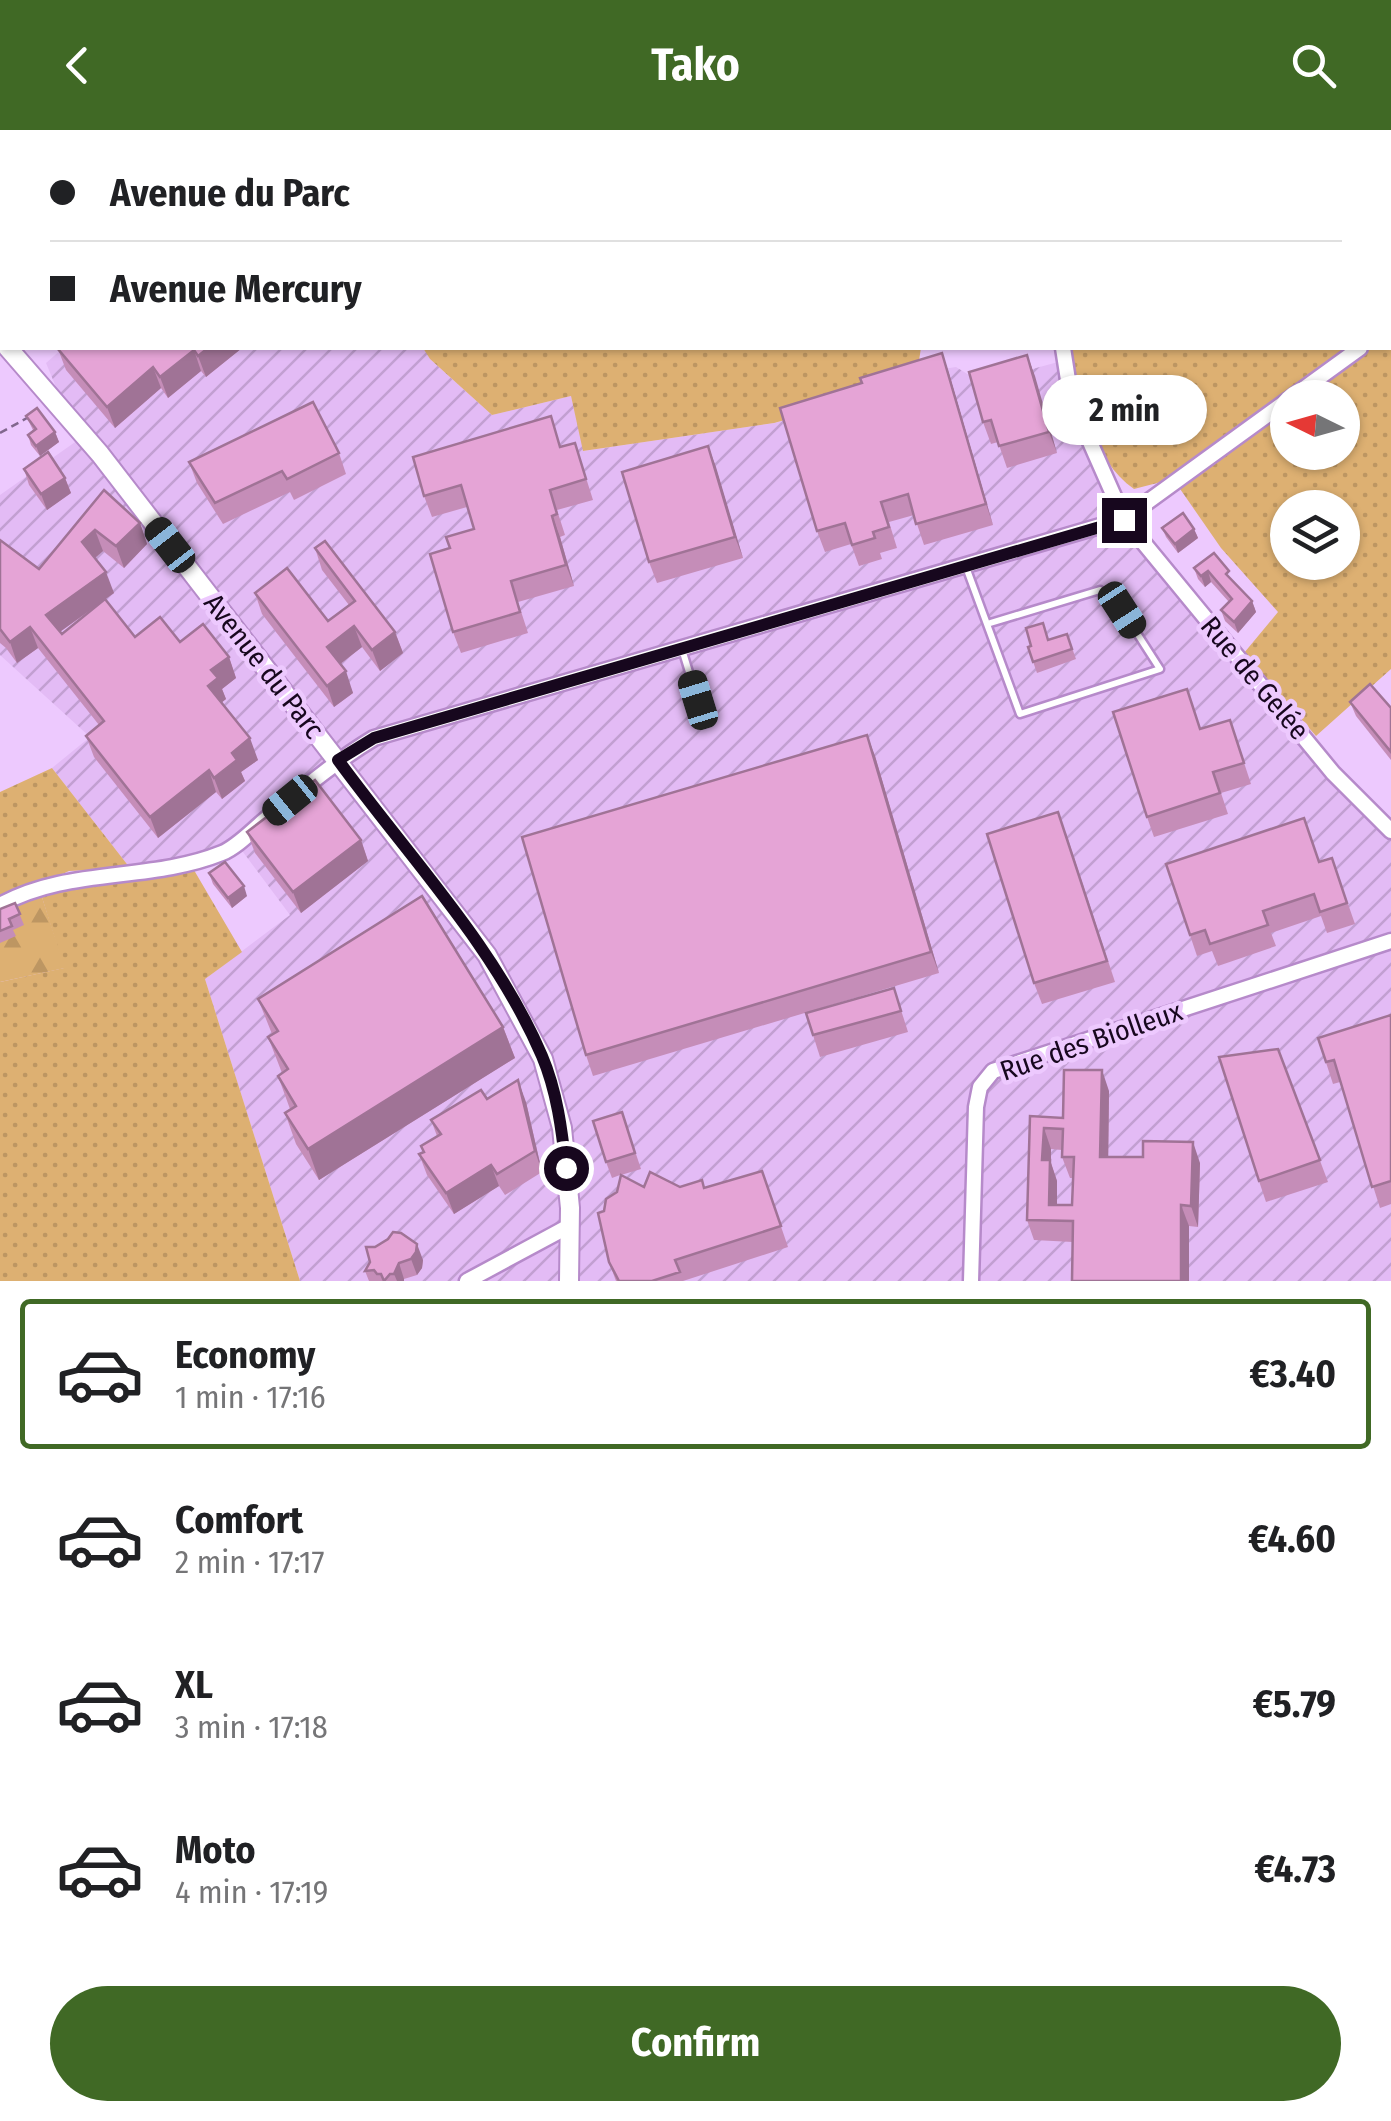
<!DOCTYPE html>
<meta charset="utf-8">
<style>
:root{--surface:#fff;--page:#f2f2f2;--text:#202124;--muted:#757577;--line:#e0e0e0;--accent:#406925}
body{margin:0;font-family:"Fira Sans Condensed",sans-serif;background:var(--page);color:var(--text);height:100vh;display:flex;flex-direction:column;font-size:38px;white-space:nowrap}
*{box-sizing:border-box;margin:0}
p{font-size:32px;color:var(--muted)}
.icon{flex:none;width:55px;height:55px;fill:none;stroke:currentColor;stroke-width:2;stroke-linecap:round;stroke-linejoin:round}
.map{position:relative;height:1151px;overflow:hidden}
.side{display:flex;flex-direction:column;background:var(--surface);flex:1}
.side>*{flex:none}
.banner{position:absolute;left:0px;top:0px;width:1392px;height:220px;box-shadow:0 2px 8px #0004;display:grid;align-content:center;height:220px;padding:0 50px;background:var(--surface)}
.needle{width:65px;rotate:275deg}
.controls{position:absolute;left:1270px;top:250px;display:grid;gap:20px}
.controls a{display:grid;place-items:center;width:90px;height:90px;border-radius:50%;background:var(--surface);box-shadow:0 2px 8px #0004;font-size:50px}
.end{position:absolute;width:45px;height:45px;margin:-22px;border:12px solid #17071e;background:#fff;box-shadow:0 0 0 5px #fff}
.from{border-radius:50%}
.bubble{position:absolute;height:70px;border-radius:35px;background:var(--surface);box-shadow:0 2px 8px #0004;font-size:32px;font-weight:700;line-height:70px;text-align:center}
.car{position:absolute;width:30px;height:60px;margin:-30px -15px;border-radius:12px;box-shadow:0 0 8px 2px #0007;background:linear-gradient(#222 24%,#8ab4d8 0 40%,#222 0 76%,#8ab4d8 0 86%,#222 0)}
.banner b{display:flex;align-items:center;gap:35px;height:95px;font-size:38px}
.banner b+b{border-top:2px solid var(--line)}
.banner i{width:25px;height:25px;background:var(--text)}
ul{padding:18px 0 0;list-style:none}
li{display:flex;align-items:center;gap:30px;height:150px;margin:0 20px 15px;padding:0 30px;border:5px solid transparent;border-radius:10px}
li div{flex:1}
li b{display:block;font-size:38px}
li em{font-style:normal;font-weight:700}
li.selected{border-color:var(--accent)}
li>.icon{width:90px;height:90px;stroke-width:1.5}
.action{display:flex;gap:20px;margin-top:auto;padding:20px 50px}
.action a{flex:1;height:115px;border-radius:60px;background:var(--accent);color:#fff;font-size:40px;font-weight:700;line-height:115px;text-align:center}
header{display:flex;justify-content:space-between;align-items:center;height:130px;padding:0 50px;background:var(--accent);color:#fff;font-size:45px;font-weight:700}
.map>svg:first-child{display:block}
</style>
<header><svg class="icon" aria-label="back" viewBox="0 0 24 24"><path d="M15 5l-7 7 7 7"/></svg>Tako<svg class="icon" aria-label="search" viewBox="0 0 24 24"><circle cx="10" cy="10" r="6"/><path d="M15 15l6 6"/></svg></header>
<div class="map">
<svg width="1391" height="1151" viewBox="0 0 1391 1151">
<defs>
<pattern id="industrial-furrows" width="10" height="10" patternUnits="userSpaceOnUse" patternTransform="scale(2.5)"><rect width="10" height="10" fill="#e3bbf5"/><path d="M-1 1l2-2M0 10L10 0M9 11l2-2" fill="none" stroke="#c29fd2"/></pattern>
<pattern id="grass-dots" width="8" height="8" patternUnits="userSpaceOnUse" patternTransform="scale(2.5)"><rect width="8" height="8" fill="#ddb072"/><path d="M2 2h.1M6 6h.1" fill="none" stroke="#bd9662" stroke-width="1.8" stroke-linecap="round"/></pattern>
<pattern id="forest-firs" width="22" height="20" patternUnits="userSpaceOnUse" patternTransform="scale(2.5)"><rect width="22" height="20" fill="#ddb072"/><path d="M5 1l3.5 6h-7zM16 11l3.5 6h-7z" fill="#bd9662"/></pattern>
</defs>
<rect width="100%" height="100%" fill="#edc9fe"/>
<path fill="url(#industrial-furrows)" d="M 63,218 L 423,218 L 430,229 L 492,285 L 571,266 L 584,321 L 775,293 L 902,258 L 917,243 L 956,237 L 982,253 L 1058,232 L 1117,394 L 1331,650 L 1391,709 L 1391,1151 L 300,1151 L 205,849 L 290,785 L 240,718 L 130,738 L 52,638 L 90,607 L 0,525 L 0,365 L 78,310 L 46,233 Z"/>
<g fill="url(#grass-dots)" fill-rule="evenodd">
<path d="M 0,0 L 246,0 L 248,2 L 2,2 L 0,134 Z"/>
<path d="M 257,0 L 1045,0 L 1045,2 Z"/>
<path d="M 1139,0 L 1391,0 L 1391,188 L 1390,2 L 1128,2 Z"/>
<path d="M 1391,200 L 1391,539 L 1316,606 L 1244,523 L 1278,482 L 1221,418 L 1178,356 L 1287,275 L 1288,322 L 1342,322 L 1342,268 L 1298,267 L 1366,218 L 1390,218 ZM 1288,378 L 1342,378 L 1342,432 L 1288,432 Z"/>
<path d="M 423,218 L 921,218 L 917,243 L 902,258 L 774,293 L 583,321 L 571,266 L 492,285 L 430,229 Z"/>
<path d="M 1071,218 L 1350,218 L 1161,352 L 1134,359 C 1092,330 1078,265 1071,218 Z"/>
<path d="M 52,638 L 130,738 L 69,741 L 0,772 L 0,662 Z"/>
<path d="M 191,735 L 242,822 L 205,849 L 300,1151 L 0,1151 L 0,852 L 64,838 L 40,761 Z"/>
</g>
<path fill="url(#forest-firs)" d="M 40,761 L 65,838 L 0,852 L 0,775 Z"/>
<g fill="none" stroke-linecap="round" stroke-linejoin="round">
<defs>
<g id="service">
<path d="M 966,437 L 1020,584 L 1160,539 L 1122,480 L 1100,460 L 987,494"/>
<path d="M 682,519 L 702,585"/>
</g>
<g id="minor">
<path d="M 251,0 L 253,2"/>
<path d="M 1390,195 L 1391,195"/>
<path d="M 1063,218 L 1071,269 L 1124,389 L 1333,643 L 1391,701"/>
<path d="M 1291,268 L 1360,218"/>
<path d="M 0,775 C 68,737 150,752 222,723 C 239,716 255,697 270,686 C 304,658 336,631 374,608 L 1124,389 L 1288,270"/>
<path d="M 467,1151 L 571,1095"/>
<path d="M 971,1151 L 976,977 L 980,957 L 993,941 L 1391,811"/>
</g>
<path id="tertiary" d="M 8,218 L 100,324 L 487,825 L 543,929 L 562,998 L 570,1078 L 569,1151"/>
</defs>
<use href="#service" stroke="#b68aca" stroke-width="11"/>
<use href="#minor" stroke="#b68aca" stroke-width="19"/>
<use href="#tertiary" stroke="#b68aca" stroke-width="22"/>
<g stroke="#81678d" stroke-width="2.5" stroke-dasharray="8 5" stroke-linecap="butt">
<path d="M 1050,2 L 1050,0"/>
<path d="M 0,303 L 27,288"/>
</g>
<use href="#service" stroke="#fff" stroke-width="6"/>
<use href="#minor" stroke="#fff" stroke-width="14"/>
<use href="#tertiary" stroke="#fff" stroke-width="18"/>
</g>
<g fill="#c58db8" fill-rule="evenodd">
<path d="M 242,218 L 206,247 L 201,241 L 168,268 L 161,258 L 115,298 L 66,240 L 58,219 Z"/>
<path d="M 942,223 L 949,244 L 993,395 L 924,415 L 914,385 L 889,392 L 897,418 L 880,423 L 882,429 L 859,436 L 851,414 L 825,422 L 817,401 L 862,253 Z"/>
<path d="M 1027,225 L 1057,323 L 1007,338 L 998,312 L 991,314 L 983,292 Z"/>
<path d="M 26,286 L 55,302 L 59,312 L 40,326 L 31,315 L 28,305 L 33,300 Z"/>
<path d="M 575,313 L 593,370 L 557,380 L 565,405 L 560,407 L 574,456 L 518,472 L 528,503 L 461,523 L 453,502 L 450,418 L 474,399 L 467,377 L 432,387 L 424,366 Z"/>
<path d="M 708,316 L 743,428 L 657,453 L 649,432 Z"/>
<path d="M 339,323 L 346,344 L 294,370 L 290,362 L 223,394 L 197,353 L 189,332 Z"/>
<path d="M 24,339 L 65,348 L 71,363 L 47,380 L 29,355 Z"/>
<path d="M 104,360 L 140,393 L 147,414 L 124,438 L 103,421 L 95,428 L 114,463 L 105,469 L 135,507 L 180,512 L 229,527 L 236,548 L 222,559 L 226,569 L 222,572 L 258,630 L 241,642 L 245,651 L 222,669 L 216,662 L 158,708 L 94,627 L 86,606 L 99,595 L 38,518 L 17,533 L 6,518 L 0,513 L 0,410 L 39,439 ZM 103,471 L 62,504 L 60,502 Z"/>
<path d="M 1162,398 L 1194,399 L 1198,408 L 1178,423 L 1166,407 Z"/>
<path d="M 315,418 L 395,502 L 403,523 L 380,541 L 362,517 L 340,534 L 353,563 L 334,577 L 262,484 L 255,463 L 328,491 L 349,475 L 322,440 Z"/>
<path d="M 1194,438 L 1233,451 L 1252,471 L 1256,482 L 1238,503 L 1225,491 L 1221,480 L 1229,472 L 1211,452 L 1205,457 L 1198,449 Z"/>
<path d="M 1067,504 L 1076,529 L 1037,543 L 1028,517 Z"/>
<path d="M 1350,572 L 1391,578 L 1391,630 L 1356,586 Z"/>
<path d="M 1230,590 L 1251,654 L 1221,663 L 1228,684 L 1154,707 L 1147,687 L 1200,599 Z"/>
<path d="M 875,626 L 939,843 L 593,946 L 586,925 Z"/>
<path d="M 247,702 L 361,710 L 368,731 L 301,783 L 255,723 Z"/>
<path d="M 1066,703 L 1115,852 L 1042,874 L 1034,853 Z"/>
<path d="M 1332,728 L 1355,794 L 1327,803 L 1321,786 L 1271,803 L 1276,816 L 1218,836 L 1212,821 L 1197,826 L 1166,734 L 1320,732 Z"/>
<path d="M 209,743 L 247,766 L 232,778 L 213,754 Z"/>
<path d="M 15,773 L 24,795 L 13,800 L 16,806 L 0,813 L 0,779 Z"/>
<path d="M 894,858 L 908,902 L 820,927 L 813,905 Z"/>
<path d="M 258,869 L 503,897 L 515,928 L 319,1050 L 296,1014 L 285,983 L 290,979 L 278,946 L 282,943 L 268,907 L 272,904 Z"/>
<path d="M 1391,885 L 1391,1074 L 1380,1078 L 1340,952 L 1333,954 L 1318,908 Z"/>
<path d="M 1278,919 L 1328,1052 L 1266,1072 L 1259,1051 Z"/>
<path d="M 1109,961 L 1108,1027 L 1200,1033 L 1198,1097 L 1189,1096 L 1073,1112 L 1034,1110 L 1027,1090 L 1030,986 L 1063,988 ZM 1051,1019 L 1062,1020 L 1062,1027 L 1070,1048 L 1073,1048 L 1072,1075 L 1057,1075 L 1057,1051 L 1051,1033 Z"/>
<path d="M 487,969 L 526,972 L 542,1042 L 505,1065 L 499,1056 L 454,1084 L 427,1045 L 419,1024 L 423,1022 L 437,1006 L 431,990 Z"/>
<path d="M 622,982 L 641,1039 L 621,1045 L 644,1057 L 680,1057 L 702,1050 L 705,1058 L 762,1041 L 788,1117 L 683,1151 L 616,1151 L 609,1132 L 604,1081 L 617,1062 L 620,1045 L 612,1048 L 606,1032 Z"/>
<path d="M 366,1117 L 423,1130 L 422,1138 L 417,1145 L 404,1149 L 404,1151 L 369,1151 L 365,1141 L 370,1132 Z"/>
</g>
<g fill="#a07396">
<path d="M 208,218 L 242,218 L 206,247 L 198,226 Z"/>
<path d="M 194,220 L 201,241 L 168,268 L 160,247 Z"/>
<path d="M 942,223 L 949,244 L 993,395 L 986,374 Z"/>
<path d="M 1027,225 L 1035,246 L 1057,323 L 1049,302 Z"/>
<path d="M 153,237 L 161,258 L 115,298 L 107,277 Z"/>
<path d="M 55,302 L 59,312 L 40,326 L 36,316 Z"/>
<path d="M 708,316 L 716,337 L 743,428 L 735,407 Z"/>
<path d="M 65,348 L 71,363 L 47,380 L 41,364 Z"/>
<path d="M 552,386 L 560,407 L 574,456 L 566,435 Z"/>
<path d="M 140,393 L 147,414 L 124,438 L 116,416 Z"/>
<path d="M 1194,399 L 1198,408 L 1178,423 L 1175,414 Z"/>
<path d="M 95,400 L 103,421 L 89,433 L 82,412 Z"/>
<path d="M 1208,441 L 1211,452 L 1205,457 L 1201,446 Z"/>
<path d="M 106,442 L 114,463 L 54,506 L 46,485 Z"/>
<path d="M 1252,471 L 1256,482 L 1238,503 L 1234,492 Z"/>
<path d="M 354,496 L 362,517 L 335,538 L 327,517 Z"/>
<path d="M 30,497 L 38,518 L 17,533 L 10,512 Z"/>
<path d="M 395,502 L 403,523 L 380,541 L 372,520 Z"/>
<path d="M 229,527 L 236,548 L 222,559 L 226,569 L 216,577 L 208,556 L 211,540 Z"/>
<path d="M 346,541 L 353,563 L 334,577 L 327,556 Z"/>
<path d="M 867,605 L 875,626 L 939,843 L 931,822 Z"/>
<path d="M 250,608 L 258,630 L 241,642 L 245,651 L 222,669 L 214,648 L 232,623 Z"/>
<path d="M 209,640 L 216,662 L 158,708 L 150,687 Z"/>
<path d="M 361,710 L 368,731 L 301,783 L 293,762 Z"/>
<path d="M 244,756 L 247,766 L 232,778 L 228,768 Z"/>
<path d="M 503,897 L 515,928 L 319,1050 L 308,1019 Z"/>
<path d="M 1102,940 L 1109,961 L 1108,1047 L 1100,1027 Z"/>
<path d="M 518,950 L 526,972 L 542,1042 L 535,1021 Z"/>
<path d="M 1044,998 L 1051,1019 L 1051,1033 L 1057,1051 L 1057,1091 L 1049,1075 L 1042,1030 Z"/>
<path d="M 1193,1012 L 1200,1033 L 1198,1097 L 1191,1076 Z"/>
<path d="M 491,1035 L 499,1056 L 454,1084 L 446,1063 Z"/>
<path d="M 1181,1075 L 1189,1096 L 1189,1151 L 1181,1151 Z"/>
<path d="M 417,1114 L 423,1130 L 422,1138 L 417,1145 L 411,1129 Z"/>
<path d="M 399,1133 L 404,1149 L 404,1151 L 397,1151 L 394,1144 Z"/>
</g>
<g fill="#e5a4d6" stroke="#a07396" stroke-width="2.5" fill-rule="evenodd">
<path d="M 59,218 L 208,218 L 198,226 L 194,220 L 160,247 L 153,237 L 107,277 L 58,219 Z"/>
<path d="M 942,223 L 986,374 L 916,394 L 908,364 L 881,372 L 889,397 L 873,402 L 875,408 L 852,415 L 845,393 L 817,401 L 780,278 L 862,253 L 860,248 Z"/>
<path d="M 1027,225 L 1049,302 L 999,316 L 991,290 L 983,292 L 969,242 Z"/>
<path d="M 313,272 L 339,323 L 287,349 L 282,341 L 215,373 L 189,332 Z"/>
<path d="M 37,278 L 55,302 L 36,316 L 28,305 L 36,299 L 26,286 Z"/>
<path d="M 551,286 L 560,317 L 575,313 L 586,349 L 550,360 L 557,384 L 552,386 L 566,435 L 511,451 L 520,482 L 453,502 L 430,424 L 450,418 L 446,407 L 474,399 L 461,355 L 424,366 L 413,327 Z"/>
<path d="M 708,316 L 735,407 L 649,432 L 622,342 Z"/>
<path d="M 48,322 L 65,348 L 41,364 L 24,339 Z"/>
<path d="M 104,360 L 140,393 L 116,416 L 95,400 L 82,412 L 106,442 L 46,485 L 62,504 L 105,469 L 135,507 L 160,487 L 180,512 L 203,494 L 229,527 L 211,540 L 218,548 L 208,556 L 250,608 L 232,623 L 237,630 L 214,648 L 209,640 L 150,687 L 86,606 L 104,591 L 30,497 L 10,512 L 0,499 L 0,410 L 39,439 Z"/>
<path d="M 1183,383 L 1194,399 L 1175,414 L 1162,398 Z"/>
<path d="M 325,411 L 395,502 L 372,520 L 354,496 L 327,517 L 346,541 L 327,556 L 255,463 L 287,438 L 328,491 L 355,471 L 315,418 Z"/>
<path d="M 1214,423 L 1229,441 L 1226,444 L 1252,471 L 1234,492 L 1221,480 L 1232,469 L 1208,441 L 1201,446 L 1194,438 Z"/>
<path d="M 1043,493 L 1048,510 L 1067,504 L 1072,519 L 1033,532 L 1028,517 L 1031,516 L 1026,498 Z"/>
<path d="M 1370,554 L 1391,578 L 1391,622 L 1350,572 Z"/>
<path d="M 1187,559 L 1200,599 L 1230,590 L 1244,633 L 1213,642 L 1220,663 L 1147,687 L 1113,582 Z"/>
<path d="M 867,605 L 931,822 L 586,925 L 522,707 Z"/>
<path d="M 315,650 L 361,710 L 293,762 L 247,702 Z"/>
<path d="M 1058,682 L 1107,831 L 1034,853 L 987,704 Z"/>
<path d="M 1304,688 L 1319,732 L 1332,728 L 1347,773 L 1320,782 L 1314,764 L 1263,781 L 1268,795 L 1210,814 L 1205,800 L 1190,805 L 1166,734 Z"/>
<path d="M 225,732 L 244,756 L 228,768 L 209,743 Z"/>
<path d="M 422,766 L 503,897 L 308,1019 L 285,983 L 296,976 L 278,946 L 288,939 L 268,907 L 278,901 L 258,869 Z"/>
<path d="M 15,773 L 20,784 L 9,789 L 12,796 L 0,801 L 0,779 Z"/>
<path d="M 894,858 L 901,881 L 813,905 L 806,883 Z"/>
<path d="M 1391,885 L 1391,1051 L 1372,1057 L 1334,930 L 1326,932 L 1318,908 Z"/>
<path d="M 1278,919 L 1320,1030 L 1259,1051 L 1219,927 Z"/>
<path d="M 1064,940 L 1102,940 L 1100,1027 L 1143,1027 L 1143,1011 L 1193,1012 L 1191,1076 L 1181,1075 L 1181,1151 L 1072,1151 L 1073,1091 L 1027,1090 L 1030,986 L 1063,988 ZM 1044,998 L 1063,999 L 1062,1027 L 1074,1027 L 1072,1075 L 1049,1075 L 1050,1030 L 1042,1030 Z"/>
<path d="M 518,950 L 535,1021 L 497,1044 L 491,1035 L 446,1063 L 419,1024 L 424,1022 L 421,1016 L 441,1004 L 431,990 L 481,960 L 487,969 Z"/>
<path d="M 622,982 L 635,1023 L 606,1032 L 593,991 Z"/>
<path d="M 762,1041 L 781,1096 L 675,1130 L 680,1142 L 652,1151 L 619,1151 L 609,1132 L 598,1083 L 604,1081 L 606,1069 L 617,1062 L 621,1045 L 644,1057 L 650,1042 L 680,1057 L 702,1050 L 704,1058 Z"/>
<path d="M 393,1102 L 401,1103 L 417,1114 L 416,1122 L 411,1129 L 399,1133 L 394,1144 L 390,1144 L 384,1151 L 381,1144 L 377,1144 L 374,1140 L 365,1141 L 370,1132 L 366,1117 L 375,1117 L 388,1109 Z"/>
</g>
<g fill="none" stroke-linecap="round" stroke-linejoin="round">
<path stroke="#17071e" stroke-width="12" d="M 566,1038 C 562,1001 557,961 542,926 C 495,816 408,726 338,630 L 374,608 L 1124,390"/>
</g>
<g text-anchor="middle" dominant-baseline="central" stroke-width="9" stroke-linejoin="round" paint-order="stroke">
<g font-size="28" fill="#17071e" stroke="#edc9fe">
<text transform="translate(264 536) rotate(52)">Avenue du Parc</text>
<text transform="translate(1255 548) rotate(50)">Rue de Gelée</text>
<text transform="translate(1091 911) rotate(-19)">Rue des Biolleux</text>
</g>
</g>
</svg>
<div class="controls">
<a><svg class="needle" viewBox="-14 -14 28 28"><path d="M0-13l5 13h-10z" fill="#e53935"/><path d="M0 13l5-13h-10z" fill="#757577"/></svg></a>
<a><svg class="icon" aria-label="layers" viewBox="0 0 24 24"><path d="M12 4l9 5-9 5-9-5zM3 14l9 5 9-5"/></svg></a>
</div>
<i class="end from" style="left:566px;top:1038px"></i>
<i class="end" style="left:1124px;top:390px"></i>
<div class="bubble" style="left:1042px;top:245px;width:165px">2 min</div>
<i class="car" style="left:170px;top:415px;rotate:322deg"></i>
<i class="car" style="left:1122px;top:480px;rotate:147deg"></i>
<i class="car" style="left:698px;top:570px;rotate:343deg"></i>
<i class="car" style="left:290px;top:670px;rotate:231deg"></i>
<div class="banner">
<b><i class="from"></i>Avenue du Parc</b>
<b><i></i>Avenue Mercury</b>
</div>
</div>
<section class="side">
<ul>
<li class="selected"><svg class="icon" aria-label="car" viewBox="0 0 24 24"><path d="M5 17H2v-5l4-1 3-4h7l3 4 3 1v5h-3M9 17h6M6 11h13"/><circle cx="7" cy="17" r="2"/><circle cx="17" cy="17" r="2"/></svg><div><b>Economy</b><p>1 min · 17:16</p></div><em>€3.40</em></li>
<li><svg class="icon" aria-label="car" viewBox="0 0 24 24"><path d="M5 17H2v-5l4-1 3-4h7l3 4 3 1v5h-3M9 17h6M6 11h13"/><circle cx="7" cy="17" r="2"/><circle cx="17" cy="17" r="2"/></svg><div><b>Comfort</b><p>2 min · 17:17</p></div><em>€4.60</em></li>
<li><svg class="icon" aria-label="car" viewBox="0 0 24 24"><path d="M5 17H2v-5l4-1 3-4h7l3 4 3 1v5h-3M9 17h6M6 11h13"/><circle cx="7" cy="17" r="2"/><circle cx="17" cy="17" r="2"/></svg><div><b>XL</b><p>3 min · 17:18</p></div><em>€5.79</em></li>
<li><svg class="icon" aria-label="car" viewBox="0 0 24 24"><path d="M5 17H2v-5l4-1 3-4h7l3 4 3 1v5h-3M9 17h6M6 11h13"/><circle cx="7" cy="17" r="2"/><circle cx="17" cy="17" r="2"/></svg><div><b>Moto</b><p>4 min · 17:19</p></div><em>€4.73</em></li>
</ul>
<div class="action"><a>Confirm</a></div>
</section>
